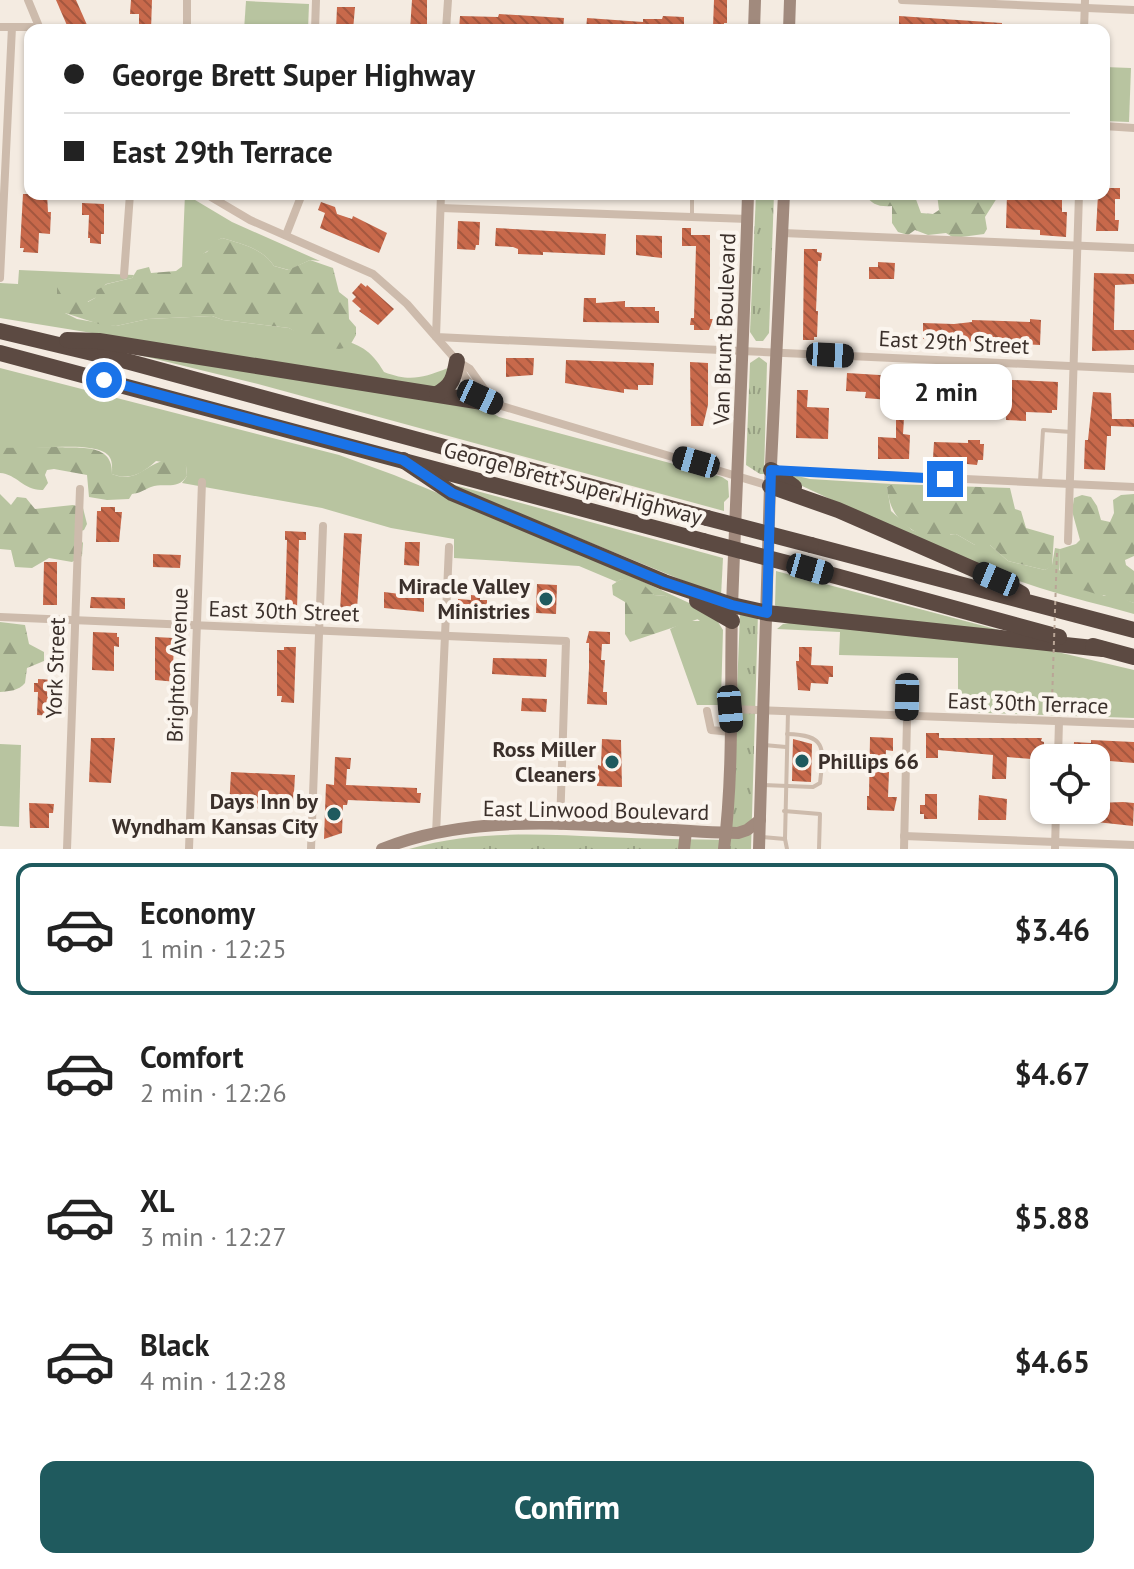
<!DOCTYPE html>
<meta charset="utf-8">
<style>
:root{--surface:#fff;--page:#f2f2f2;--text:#222;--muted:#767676;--line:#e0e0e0;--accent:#1f5a5e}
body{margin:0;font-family:"PT Sans",sans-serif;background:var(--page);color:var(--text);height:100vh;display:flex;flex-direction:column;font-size:30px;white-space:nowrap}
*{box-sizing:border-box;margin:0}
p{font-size:26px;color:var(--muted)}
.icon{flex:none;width:44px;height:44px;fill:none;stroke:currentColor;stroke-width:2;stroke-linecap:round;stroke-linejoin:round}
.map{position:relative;height:849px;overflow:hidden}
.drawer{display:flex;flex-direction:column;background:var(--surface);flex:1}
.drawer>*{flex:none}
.guide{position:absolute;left:24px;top:24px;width:1086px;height:176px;border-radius:16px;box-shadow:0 2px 6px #0004;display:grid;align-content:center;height:176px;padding:0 40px;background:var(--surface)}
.buttons{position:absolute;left:1030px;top:744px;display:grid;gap:16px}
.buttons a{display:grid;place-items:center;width:80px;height:80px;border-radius:16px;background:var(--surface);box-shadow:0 2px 6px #0004;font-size:40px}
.end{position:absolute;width:36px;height:36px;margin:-18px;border:10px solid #1a73e8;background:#fff;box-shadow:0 0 0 4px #fff}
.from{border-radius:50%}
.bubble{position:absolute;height:56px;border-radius:16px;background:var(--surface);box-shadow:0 2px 6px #0004;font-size:26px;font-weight:800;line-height:56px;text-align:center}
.car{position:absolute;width:24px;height:48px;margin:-24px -12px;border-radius:10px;box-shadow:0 0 6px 2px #0007;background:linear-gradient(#222 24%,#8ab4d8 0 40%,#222 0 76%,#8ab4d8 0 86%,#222 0)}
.guide b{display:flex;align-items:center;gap:28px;height:76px;font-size:30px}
.guide b+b{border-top:2px solid var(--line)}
.guide i{width:20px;height:20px;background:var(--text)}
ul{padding:14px 0 0;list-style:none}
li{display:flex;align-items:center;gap:24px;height:132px;margin:0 16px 12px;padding:0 24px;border:4px solid transparent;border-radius:16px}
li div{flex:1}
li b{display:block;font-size:30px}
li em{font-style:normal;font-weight:800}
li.on{border-color:var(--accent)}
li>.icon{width:72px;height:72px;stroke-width:1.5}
.action{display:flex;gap:16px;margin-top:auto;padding:16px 40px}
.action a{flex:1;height:92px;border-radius:16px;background:var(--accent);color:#fff;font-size:32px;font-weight:800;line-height:92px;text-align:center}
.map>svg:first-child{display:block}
</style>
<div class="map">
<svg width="1134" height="849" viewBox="0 0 1134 849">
<defs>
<pattern id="forest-firs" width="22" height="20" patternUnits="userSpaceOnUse" patternTransform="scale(2)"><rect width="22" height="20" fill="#b8c4a0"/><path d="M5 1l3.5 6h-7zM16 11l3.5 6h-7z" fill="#97a083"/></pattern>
<pattern id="park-tufts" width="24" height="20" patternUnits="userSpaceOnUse" patternTransform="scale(2)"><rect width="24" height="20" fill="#b8c4a0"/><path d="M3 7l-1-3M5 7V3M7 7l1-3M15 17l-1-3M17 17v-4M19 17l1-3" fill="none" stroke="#97a083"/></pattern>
<pattern id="building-back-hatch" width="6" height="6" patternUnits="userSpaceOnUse" patternTransform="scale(2)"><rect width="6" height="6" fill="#c8694b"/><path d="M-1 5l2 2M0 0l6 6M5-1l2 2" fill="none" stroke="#a4573f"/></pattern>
</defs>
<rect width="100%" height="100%" fill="#f4ebe1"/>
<g fill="#b8c4a0">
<path d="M 246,1 L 309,4 L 308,30 L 244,30 Z"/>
<path d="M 1104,67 L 1131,68 L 1129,122 L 1104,121 Z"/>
<path d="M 185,194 L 232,222 L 320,261 L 310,260 L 289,270 L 274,266 C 262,248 242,244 222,238 C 213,242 213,248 206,252 C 199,257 190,262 182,267 Z"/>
<path d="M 19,270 L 134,275 L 132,278 L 106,284 L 95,298 L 87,302 L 83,294 L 65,313 L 77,319 L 116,326 L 148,319 L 212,316 L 223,320 L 289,328 C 326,347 359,327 384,372 C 410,382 422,378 448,368 L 449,376 L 439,387 L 430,388 L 0,318 L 0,283 L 18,284 Z"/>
<path d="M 102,346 L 486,409 L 499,417 L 722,477 L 728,481 L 729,497 L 724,502 L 724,511 L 258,384 Z"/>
<path d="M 0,368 L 339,455 L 394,475 L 566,546 L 713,614 L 723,630 L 721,699 L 718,705 L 697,705 L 670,629 L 686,621 L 700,621 L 666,596 L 654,595 L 621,579 L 617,582 L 579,566 L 454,558 L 454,539 L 391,528 L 322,508 L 182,483 L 187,476 L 186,466 L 156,461 C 143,473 130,481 112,474 C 112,468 113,460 108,455 C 93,439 23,452 0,448 Z"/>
<path d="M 789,474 L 810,479 L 892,484 L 887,487 L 891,511 L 912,530 L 928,536 L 956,534 L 975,545 L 990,545 L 1008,561 L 1045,570 L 1052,565 L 1055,548 L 1060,549 L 1059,570 L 1104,596 L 1117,596 L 1134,603 L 1134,614 C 1103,605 1071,598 1040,588 C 953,561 870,517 787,479 Z"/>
<path d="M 447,483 L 723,558 L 721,596 L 471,494 Z"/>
<path d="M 776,571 L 1018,635 L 777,608 L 775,605 Z"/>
<path d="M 802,621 L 823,627 L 858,627 L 1032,646 L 1134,670 L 1134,718 L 958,712 L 958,658 L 839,655 L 840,632 L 777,629 L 783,624 Z"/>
<path d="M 0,744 L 21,745 L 19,827 L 0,826 Z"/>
</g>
<g fill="url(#forest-firs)">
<path d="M 865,194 L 914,194 L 921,213 L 933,214 L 939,210 L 937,194 L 997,194 L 997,198 L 985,217 L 987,229 L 984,234 L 954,238 L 946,233 L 928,235 L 915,230 L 908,235 L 898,232 L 892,223 L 892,206 C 879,207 872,205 865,194 Z"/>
<path d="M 222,238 C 242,244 262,248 274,266 L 288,270 L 310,260 L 333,268 L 339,292 L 348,299 L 349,319 L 356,327 L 356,335 L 349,347 L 339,349 L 316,345 L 289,328 L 223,320 L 212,316 L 148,319 L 116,326 L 102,325 L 65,313 L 57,304 L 57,285 L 64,281 L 78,282 L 88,302 L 95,298 L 97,290 L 107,284 L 132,278 L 137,270 L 149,267 L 151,273 L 176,271 L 196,256 L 207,252 L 215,241 Z"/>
<path d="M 56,447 C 79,449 113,442 112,474 C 142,486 147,455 181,460 L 186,466 L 187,476 C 177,491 165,482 151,487 C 144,490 140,493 132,494 L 129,499 L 107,500 L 89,497 L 87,475 L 54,469 L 47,470 L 45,475 L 48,483 L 43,490 C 24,491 17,474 0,473 L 0,448 Z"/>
<path d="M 892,484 L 1010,488 L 1015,509 L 1021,511 L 1026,528 L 1054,536 L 1052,566 L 1045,570 L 1008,561 L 990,545 L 975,545 L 956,534 L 950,534 L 953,543 L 948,546 C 916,532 891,527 887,487 Z"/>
<path d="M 0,494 L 11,505 L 17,497 L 26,498 L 35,509 L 73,505 L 83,508 L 87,524 L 84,530 L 76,533 L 83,543 L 82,556 L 72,562 L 49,558 L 32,568 L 15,567 L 11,550 L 0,549 Z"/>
<path d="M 1134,494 L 1134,556 L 1125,560 L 1126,565 L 1134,571 L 1134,603 C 1117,596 1068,593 1061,575 C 1058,567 1060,557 1060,549 L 1076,544 L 1080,540 L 1072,511 L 1074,498 L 1082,495 L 1091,497 L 1097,506 L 1101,520 L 1110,522 L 1114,513 L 1113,500 L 1121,495 Z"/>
<path d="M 621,579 L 643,584 L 654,595 L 666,596 L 707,616 L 630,642 L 625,634 L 625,602 L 613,595 L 612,585 Z"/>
<path d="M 0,622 L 25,625 L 29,644 L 44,652 L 44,661 L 27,668 L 25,683 C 18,691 10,691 0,692 Z"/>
</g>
<g fill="url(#park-tufts)">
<path d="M 756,194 L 774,194 L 769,333 L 763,341 L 756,341 L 750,332 Z"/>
<path d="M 759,357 L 767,363 L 764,474 L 760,474 L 746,465 L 750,363 Z"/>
<path d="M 758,613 L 751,849 L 409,849 C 474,830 539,834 606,837 C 648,839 689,839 731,840 L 740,614 Z"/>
</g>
<g fill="url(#building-back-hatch)">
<path d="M 56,0 L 76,0 L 87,25 L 77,30 L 69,30 Z"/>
<path d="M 131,0 L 152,0 L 151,30 L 139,30 L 139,14 L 130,14 Z"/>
<path d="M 412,0 L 427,0 L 427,30 L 410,30 Z"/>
<path d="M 714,0 L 727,0 L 727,23 L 724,23 L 724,28 L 713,27 Z"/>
<path d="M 337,7 L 355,7 L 353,30 L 336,30 Z"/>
<path d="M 499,14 L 564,18 L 563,30 L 459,30 L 460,16 L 498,17 Z"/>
<path d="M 663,16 L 684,17 L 684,30 L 586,30 L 587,18 L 643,22 L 643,19 L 662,19 Z"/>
<path d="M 899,16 L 1002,23 L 1002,30 L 899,30 Z"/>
<path d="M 1104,188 L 1120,188 L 1120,199 L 1115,199 L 1115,220 L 1119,220 L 1118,231 L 1096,231 L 1098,194 L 1104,194 Z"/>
<path d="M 23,194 L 47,194 L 48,212 L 51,212 L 50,234 L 39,233 L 38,253 L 23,252 L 24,248 L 20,248 Z"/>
<path d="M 1007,194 L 1062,194 L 1062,212 L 1067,212 L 1066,237 L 1040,235 L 1040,230 L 1006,228 Z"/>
<path d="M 321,202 L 335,207 L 337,214 L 352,219 L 353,216 L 387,233 L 379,253 L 320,228 L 325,213 L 318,210 Z"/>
<path d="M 82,203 L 104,204 L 104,234 L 101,234 L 101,244 L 90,243 L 90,238 L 88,238 L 89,215 L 82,215 Z"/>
<path d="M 458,221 L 480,222 L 479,245 L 476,245 L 475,250 L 457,249 Z"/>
<path d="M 496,228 L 606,234 L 605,255 L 543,252 L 543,255 L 518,254 L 518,249 L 513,247 L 495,246 Z"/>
<path d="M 682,228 L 691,228 L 691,235 L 710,235 L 710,319 L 713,319 L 709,330 L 694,330 L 694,325 L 690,325 L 691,318 L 694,318 L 696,246 L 682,246 Z"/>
<path d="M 636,235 L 662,236 L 662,258 L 636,255 Z"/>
<path d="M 804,249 L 817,249 L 817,252 L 822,253 L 821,261 L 818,261 L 816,311 L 818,311 L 817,337 L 814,337 L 814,340 L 803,340 Z"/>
<path d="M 878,262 L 895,263 L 894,279 L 869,279 L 869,267 L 878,267 Z"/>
<path d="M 1094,273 L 1134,274 L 1134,284 L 1115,285 L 1114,324 L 1114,330 L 1134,330 L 1134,350 L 1092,351 Z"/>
<path d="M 361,283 L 366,287 L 367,285 L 394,309 L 378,325 L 359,311 L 361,309 L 352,301 L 356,297 L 352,293 Z"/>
<path d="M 584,298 L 596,298 L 596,303 L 625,301 L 625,307 L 655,307 L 655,311 L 659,311 L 659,323 L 583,322 Z"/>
<path d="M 1030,319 L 1041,320 L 1040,345 L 923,339 L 923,323 L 954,324 L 972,322 L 972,320 L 1030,322 Z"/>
<path d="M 506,358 L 534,358 L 533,375 L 506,377 Z"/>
<path d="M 566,360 L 654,363 L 653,385 L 638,385 L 638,390 L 624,389 L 624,393 L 565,383 Z"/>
<path d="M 690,362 L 708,363 L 708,405 L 703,426 L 691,426 Z"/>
<path d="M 847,373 L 928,378 L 928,396 L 898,394 L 897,416 L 888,416 L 889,400 L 865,398 L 866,392 L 846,391 Z"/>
<path d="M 951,377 L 1058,382 L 1057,410 L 1052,410 L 1052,413 L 1026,412 L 1026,421 L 1006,420 L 1007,395 L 981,394 L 981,399 L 950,398 Z"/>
<path d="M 797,390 L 808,390 L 807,407 L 829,408 L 828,439 L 796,438 Z"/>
<path d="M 1093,392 L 1111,393 L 1112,419 L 1134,419 L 1134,427 L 1111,426 L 1111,436 L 1107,436 L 1105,470 L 1084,469 L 1085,440 L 1088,440 Z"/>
<path d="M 896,418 L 904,418 L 903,434 L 910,435 L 909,459 L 878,459 L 878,437 L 896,438 Z"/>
<path d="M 968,440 L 980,440 L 980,444 L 984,444 L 983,460 L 978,460 L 977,465 L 967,464 L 967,460 L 933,458 L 934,442 L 968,443 Z"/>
<path d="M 101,507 L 115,507 L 115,512 L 122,512 L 119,542 L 96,542 L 97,511 L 101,511 Z"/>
<path d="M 285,531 L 306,532 L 306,540 L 299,540 L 297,609 L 285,608 L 287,540 L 285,540 Z"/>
<path d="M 344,533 L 362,534 L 357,609 L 353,609 L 353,612 L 340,612 Z"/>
<path d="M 405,542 L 420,542 L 419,566 L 404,565 Z"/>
<path d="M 153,554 L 181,555 L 180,568 L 153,567 Z"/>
<path d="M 44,562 L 57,562 L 57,605 L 43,605 Z"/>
<path d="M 537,584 L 557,585 L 556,614 L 536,613 Z"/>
<path d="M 384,592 L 400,594 L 400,598 L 424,598 L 424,612 L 384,608 Z"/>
<path d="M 471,595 L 480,596 L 480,600 L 487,600 L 487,604 L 509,605 L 509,617 L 458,614 L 458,599 L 471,600 Z"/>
<path d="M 91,597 L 125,598 L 125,609 L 90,608 Z"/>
<path d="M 589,631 L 610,632 L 610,644 L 602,644 L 601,660 L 605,660 L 603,692 L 607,692 L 607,705 L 587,704 L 589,668 L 589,643 L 586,643 Z"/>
<path d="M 93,632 L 117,633 L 117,637 L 119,637 L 119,647 L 114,646 L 114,671 L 92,670 Z"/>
<path d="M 155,637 L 174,638 L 173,671 L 178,671 L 177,682 L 155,680 Z"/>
<path d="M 284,647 L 296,647 L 294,703 L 281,702 L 282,696 L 277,696 L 277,650 L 284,650 Z"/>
<path d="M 799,647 L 812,647 L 811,665 L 833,666 L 833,677 L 829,677 L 828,684 L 811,683 L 810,691 L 798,690 L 796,661 L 799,661 Z"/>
<path d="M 493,658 L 547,659 L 546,677 L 492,674 Z"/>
<path d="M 38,679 L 55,680 L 55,716 L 37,715 L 38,692 L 34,692 L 34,683 L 38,683 Z"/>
<path d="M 522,698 L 547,699 L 546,712 L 521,711 Z"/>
<path d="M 926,733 L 939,733 L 939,738 L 1042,738 L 1041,741 L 1044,742 L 1044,760 L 1007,757 L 1006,779 L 992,779 L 993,755 L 938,750 L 938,758 L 926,758 Z"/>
<path d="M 870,737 L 893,738 L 893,751 L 886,750 L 885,772 L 889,772 L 888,797 L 897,797 L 894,811 L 867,810 L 867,796 L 869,796 Z"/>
<path d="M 91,738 L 115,738 L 111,783 L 89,782 Z"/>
<path d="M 602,739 L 621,740 L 622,787 L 597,786 L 598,765 L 601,766 Z"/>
<path d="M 793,739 L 812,744 L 811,782 L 792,781 Z"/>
<path d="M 1091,740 L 1134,742 L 1134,763 L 1073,758 L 1074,742 L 1091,743 Z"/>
<path d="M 335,757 L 351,758 L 350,769 L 347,769 L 346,785 L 417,788 L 417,793 L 421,793 L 420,803 L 348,800 L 347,805 L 343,805 L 342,833 L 324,839 L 326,784 L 334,785 Z"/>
<path d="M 231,772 L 295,775 L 293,810 L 229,807 Z"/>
<path d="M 925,794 L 937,794 L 937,819 L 924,819 L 924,814 L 920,814 L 920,805 L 925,805 Z"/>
<path d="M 979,795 L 1007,799 L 1006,820 L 978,820 Z"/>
<path d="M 1123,802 L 1134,803 L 1133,826 L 1078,820 L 1078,810 L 1096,810 L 1096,803 Z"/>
<path d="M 29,803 L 54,804 L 53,813 L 49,813 L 49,828 L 30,828 Z"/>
</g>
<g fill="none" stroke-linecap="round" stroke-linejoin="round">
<path stroke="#b9a596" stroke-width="2" stroke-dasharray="4 4" stroke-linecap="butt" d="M 1052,712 L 1052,701"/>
<g stroke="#cdbbac" stroke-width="4">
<path d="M 692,215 L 692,194"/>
<path d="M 1040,481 L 1043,430 L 1071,432"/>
<path d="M 764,745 L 786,747"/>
<path d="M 763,785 L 813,787 L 820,783 C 824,748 827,735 787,734"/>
<path d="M 784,811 L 820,814 L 819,849"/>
<path d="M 762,837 L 785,839 L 788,712"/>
<path d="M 785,839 L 787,849"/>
</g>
<g stroke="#cdbbac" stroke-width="8">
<path d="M 28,0 L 40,29"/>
<path d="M 902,0 L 1134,10"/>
<path d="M 0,27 L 39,27"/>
<path d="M 187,30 L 187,0"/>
<path d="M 315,30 L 316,0"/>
<path d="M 446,30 L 448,0"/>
<path d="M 1084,30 L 1085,0"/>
<path d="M 1104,126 L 1134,128"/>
<path d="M 206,194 L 250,220 L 373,274 L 407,304 L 457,361 L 470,369 L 495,404"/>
<path d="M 441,194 L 436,337 L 1134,369"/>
<path d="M 441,208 L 748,219"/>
<path d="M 783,233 L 1134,248"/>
<path d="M 286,235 L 302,194"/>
<path d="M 124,275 L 130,194"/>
<path d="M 0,278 L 12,27"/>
<path d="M 459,365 C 466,383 478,396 495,404 L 770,486"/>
<path d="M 776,470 L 1134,487"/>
<path d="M 1068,541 L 1079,194"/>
<path d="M 0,617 L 566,641 L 560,826"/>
<path d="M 730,709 L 1134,724"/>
<path d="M 707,711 L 711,730 L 731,732"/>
<path d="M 1058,758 L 1059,721"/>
<path d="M 436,834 L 449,547"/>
<path d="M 904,836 L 1134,845"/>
<path d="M 67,849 L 80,489"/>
<path d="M 189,849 L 202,482"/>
<path d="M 311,849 L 323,526"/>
<path d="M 904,849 L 908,677"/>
<path d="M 1055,849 L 1056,810"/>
</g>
<g stroke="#a18a7d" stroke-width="12">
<path d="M 754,30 L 755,0"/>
<path d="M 789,30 L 790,0"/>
<path d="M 382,849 C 490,805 624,831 738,833 L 747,830 L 760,820"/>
<path d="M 684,849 L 686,831"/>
<path d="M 724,849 C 734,769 730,687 732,607 C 737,469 744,332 748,194"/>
<path d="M 759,849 L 770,486 L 784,194"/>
</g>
<g stroke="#5c4a42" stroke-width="16">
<path d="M 0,331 L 126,361 L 707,518"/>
<path d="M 67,340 L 99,341 L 495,404"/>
<path d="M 0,353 L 703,541"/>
<path d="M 437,394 C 452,386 454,378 457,361"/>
<path d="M 403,460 L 452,493 L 664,582 L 732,605 L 767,613 L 1103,649"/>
<path d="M 771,470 L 794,487"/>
<path d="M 770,486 L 838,510 L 996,579 L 1022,594"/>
<path d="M 811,545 L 1134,630"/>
<path d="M 810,569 L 1059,637"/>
<path d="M 697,601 L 732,621"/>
<path d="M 1093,646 L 1134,657"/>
</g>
<path stroke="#b9a596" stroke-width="2" stroke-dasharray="4 4" stroke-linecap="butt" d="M 1052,701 L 1057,551"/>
<g stroke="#5c4a42" stroke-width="16">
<path d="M 707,518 L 811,545"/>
<path d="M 703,541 L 810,569"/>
</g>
</g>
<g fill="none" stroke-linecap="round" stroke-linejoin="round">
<path stroke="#1a73e8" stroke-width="10" d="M 104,380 L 403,460 L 452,493 L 664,582 L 732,605 L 767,613 L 771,470 L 945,479"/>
</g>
<g fill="#1f5a5e" stroke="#fbf5ee" stroke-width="3">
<circle cx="546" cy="599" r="8"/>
<circle cx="802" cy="761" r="8"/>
<circle cx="612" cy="762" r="8"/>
<circle cx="334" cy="814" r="8"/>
</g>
<g text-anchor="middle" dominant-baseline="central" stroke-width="8" stroke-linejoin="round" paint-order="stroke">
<g font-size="22" fill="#3b302b" stroke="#fbf5ee">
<text transform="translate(724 329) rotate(-88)">Van Brunt Boulevard</text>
<text transform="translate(954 342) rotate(3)">East 29th Street</text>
<text transform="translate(573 483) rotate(15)">George Brett Super Highway</text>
<text transform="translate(284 611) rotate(2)">East 30th Street</text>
<text transform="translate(177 665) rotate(-88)">Brighton Avenue</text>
<text transform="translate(55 668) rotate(-88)">York Street</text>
<text transform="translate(1028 703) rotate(2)">East 30th Terrace</text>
<text transform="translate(596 810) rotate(1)">East Linwood Boulevard</text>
</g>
<g font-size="22" font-weight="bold" fill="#3b302b" stroke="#fbf5ee" text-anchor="end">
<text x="530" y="586">Miracle Valley<tspan x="530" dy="25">Ministries</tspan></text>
<text x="596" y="749">Ross Miller<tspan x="596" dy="25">Cleaners</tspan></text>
<text x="818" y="761" text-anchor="start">Phillips 66</text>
<text x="318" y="801">Days Inn by<tspan x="318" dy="25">Wyndham Kansas City</tspan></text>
</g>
</g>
</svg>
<div class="buttons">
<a><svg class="icon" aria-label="locate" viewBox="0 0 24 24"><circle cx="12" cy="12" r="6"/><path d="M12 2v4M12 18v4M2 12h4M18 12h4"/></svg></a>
</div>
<i class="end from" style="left:104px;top:380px"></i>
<i class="end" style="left:945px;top:479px"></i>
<div class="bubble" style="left:880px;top:364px;width:132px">2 min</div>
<i class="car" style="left:830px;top:355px;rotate:93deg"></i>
<i class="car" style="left:480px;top:397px;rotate:115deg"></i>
<i class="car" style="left:696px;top:462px;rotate:286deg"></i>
<i class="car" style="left:810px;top:569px;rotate:106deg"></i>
<i class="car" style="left:996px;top:579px;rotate:293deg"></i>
<i class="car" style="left:907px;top:697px;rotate:181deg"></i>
<i class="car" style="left:730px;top:709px;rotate:175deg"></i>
<div class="guide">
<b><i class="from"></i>George Brett Super Highway</b>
<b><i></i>East 29th Terrace</b>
</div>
</div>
<section class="drawer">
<ul>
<li class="on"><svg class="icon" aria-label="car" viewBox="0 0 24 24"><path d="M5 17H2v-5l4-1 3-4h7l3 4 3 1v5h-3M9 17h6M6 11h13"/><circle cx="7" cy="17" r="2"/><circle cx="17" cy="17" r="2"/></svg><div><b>Economy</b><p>1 min · 12:25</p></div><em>$3.46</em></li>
<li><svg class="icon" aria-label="car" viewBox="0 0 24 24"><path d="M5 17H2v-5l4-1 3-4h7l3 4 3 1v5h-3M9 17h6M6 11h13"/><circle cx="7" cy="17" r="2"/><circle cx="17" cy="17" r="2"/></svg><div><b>Comfort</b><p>2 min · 12:26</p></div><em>$4.67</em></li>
<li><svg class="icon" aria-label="car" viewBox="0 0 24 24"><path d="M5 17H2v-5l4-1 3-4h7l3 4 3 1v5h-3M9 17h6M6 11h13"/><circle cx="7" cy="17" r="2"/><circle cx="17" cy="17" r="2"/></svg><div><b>XL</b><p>3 min · 12:27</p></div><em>$5.88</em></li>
<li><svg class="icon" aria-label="car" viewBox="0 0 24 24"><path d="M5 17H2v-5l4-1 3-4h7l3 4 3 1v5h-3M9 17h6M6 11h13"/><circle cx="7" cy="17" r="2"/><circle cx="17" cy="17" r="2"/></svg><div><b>Black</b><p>4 min · 12:28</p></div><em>$4.65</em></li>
</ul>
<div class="action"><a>Confirm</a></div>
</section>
